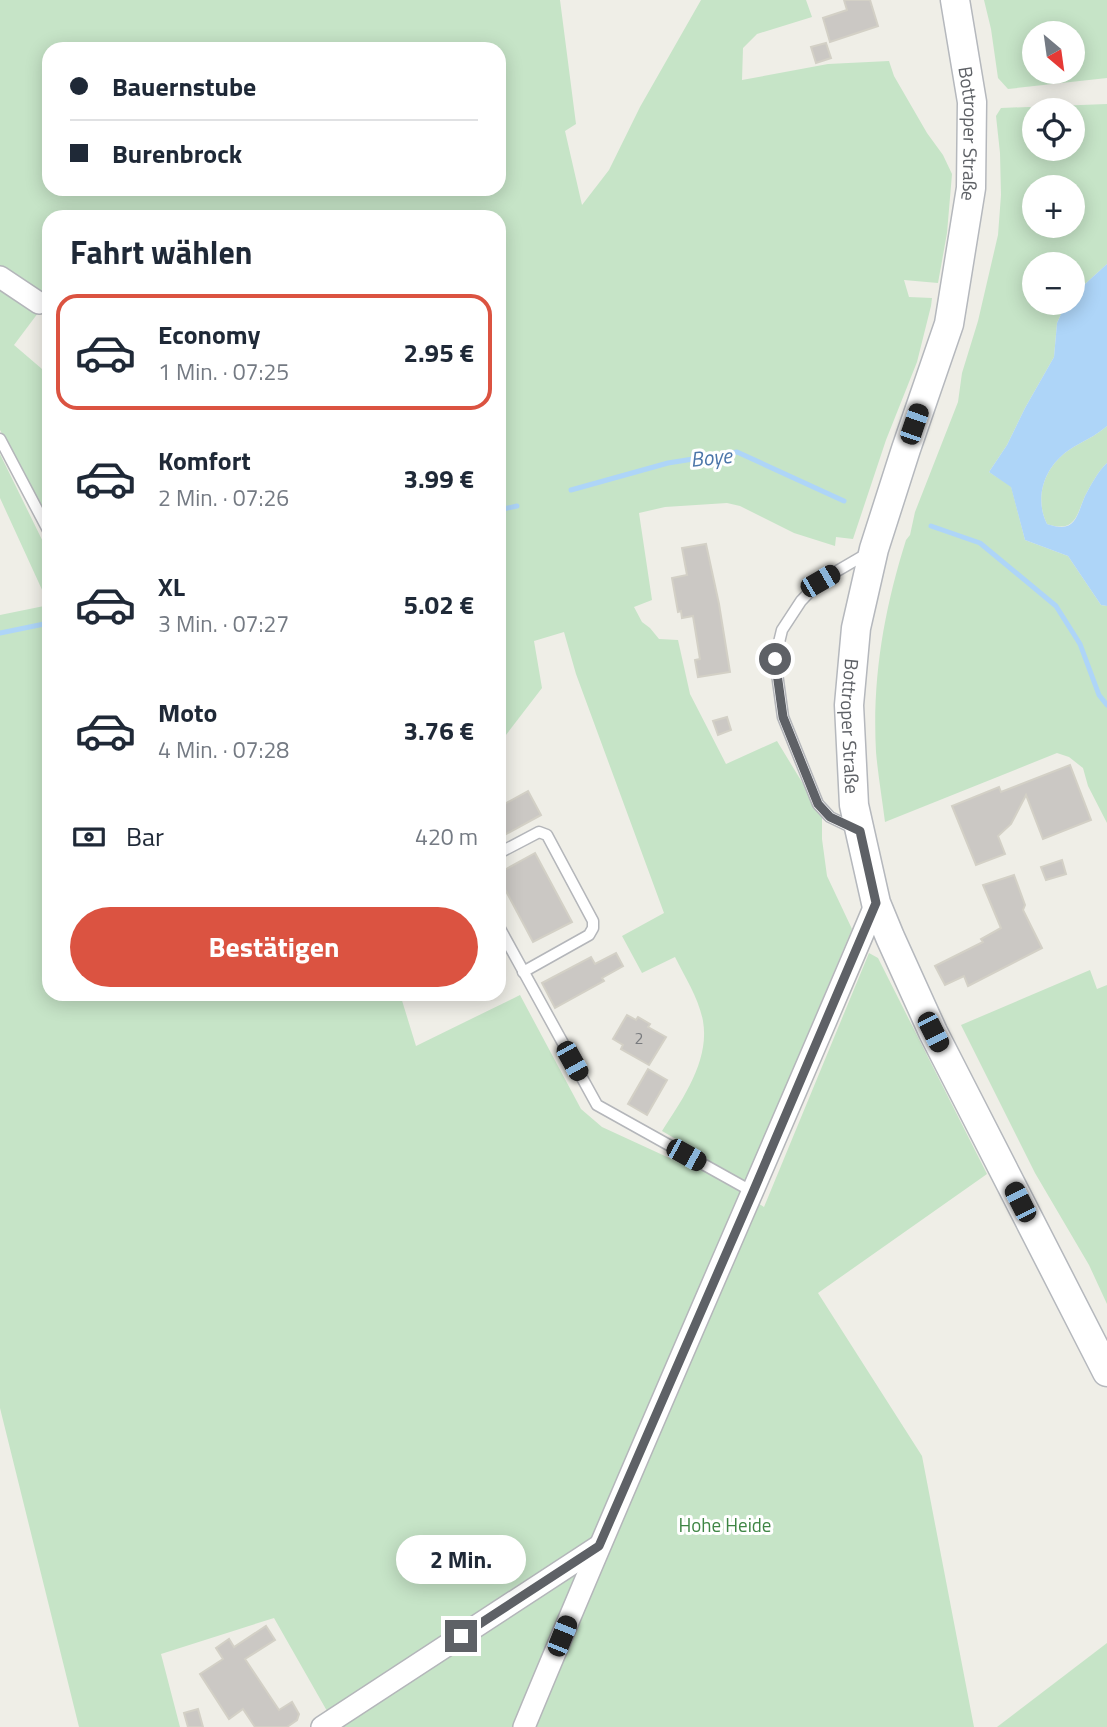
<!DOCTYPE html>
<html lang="de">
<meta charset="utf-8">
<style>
:root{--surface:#fff;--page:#f2f2f3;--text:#1f2937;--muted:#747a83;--line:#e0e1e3;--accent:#db5341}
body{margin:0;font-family:"Titillium Web",sans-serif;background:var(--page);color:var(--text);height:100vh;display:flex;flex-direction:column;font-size:26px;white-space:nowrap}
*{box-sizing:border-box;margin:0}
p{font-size:23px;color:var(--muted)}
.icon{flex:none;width:38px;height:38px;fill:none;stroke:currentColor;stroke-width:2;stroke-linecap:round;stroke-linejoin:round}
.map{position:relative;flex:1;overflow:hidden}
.panel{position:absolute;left:42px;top:210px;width:464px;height:791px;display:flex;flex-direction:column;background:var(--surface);border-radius:21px;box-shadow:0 4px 18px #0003}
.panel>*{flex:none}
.hud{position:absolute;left:42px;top:42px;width:464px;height:154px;border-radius:21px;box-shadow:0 4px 18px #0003;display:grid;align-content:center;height:154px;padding:0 28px;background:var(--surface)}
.needle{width:46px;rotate:151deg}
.fabs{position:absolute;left:1022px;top:21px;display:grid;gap:14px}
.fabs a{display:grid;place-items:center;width:63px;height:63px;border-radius:50%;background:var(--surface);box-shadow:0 4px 18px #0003;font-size:35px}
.end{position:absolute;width:32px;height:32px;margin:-16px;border:9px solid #5e6166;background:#fff;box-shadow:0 0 0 4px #fff}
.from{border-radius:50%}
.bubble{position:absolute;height:49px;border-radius:24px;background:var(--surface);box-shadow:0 4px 18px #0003;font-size:23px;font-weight:700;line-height:49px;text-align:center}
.car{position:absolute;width:21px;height:42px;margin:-21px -10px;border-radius:9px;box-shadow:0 0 5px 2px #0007;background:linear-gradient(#222 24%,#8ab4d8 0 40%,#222 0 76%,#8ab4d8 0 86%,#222 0)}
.hud b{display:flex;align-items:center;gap:24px;height:66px;font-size:26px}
.hud b+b{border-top:2px solid var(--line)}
.hud i{width:18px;height:18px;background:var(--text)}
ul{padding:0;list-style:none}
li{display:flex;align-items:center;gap:21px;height:116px;margin:0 14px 10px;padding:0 14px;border:4px solid transparent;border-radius:21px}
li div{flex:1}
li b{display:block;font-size:26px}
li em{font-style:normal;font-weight:700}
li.current{border-color:var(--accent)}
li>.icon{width:63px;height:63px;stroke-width:1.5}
h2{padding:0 28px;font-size:32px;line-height:84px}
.pay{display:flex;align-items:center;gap:18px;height:77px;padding:0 28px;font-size:26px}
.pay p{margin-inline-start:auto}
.action{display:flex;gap:14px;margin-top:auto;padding:14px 28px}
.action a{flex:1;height:80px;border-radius:42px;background:var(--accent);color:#fff;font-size:28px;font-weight:700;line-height:80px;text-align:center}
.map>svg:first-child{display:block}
</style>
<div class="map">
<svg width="1107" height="1727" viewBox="0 0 1107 1727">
<rect width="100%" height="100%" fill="#efeee7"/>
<g fill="#c6e4c7" fill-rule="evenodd">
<path d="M 0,0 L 560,0 L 576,124 L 565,131 L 582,205 L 609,170 L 640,107 L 701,0 L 806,0 L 812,17 L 757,34 L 743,48 L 742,80 L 828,64 L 889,61 L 894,76 L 927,133 L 943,155 L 952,174 L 947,233 L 938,283 L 904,280 L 909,297 L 932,298 L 931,306 L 917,362 L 886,440 L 853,539 L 836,537 L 835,546 L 794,533 L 740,506 L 727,503 L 665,507 L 639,513 L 652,600 L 634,607 L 642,622 L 650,628 L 659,639 L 678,640 L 690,694 L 726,764 L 777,741 L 822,815 L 822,839 L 827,876 L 852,929 L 741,1192 L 764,1207 L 869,953 L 878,958 L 987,1174 L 818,1293 L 922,1456 L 974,1727 L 332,1727 L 402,1681 L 419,1651 L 327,1711 L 274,1618 L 161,1654 L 180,1727 L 79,1727 L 0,1408 L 0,615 L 49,605 L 0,498 L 0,454 L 49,554 L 49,994 L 400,994 L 416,1046 L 520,995 L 581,1109 L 602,1127 L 691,1168 L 700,1153 L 662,1131 C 682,1100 710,1061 703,1021 C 699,999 685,977 675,957 L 642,973 L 622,936 L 664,913 L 576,674 L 564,632 L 534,641 L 542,688 L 499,744 L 499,217 L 49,217 L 49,300 L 47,303 L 0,267 ZM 49,49 L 499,49 L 499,189 L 49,189 Z"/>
<path d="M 984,0 L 1107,0 L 1107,78 L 1008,89 L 998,78 L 991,29 ZM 1034,33 L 1073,33 L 1073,72 L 1034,72 Z"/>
<path d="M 1107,104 L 1107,264 L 1073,295 L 1073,264 L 1034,264 L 1034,303 L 1066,303 L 1057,323 L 1054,357 L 1025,408 L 1007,445 L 989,472 L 1011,486 L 1025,540 L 1068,556 L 1101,605 L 1107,606 L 1107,823 L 1088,786 L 1083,768 L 1069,757 L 1057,753 L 885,822 C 882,798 878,775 876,752 C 872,678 884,610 906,540 L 910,535 L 915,512 L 958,402 L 962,373 L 978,321 L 998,235 L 1001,195 L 1000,153 L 996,116 L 1001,108 ZM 1034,110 L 1073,110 L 1073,149 L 1034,149 ZM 1034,187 L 1073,187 L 1073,226 L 1034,226 Z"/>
<path d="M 0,284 L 38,313 L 14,345 L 49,375 L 49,512 L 44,513 L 0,430 Z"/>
<path d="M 1107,426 L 1107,463 C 1098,471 1091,485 1085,496 C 1076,517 1075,533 1047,524 C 1034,498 1044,467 1069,450 C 1081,442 1096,436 1107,426 Z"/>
<path d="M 1090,970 L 1097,989 L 1107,985 L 1107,1304 L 1089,1265 L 1035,1173 L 961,1025 Z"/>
<path d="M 1107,1643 L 1107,1727 L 997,1727 Z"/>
</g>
<path fill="#aed5f8" d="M 1107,264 L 1107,426 C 1096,436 1081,442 1069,450 C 1044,467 1034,498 1047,524 C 1076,534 1076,517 1085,496 C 1091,485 1098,471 1107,463 L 1107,606 L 1101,605 L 1068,556 L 1025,540 L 1011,487 L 989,472 L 1007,445 L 1025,408 L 1054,357 L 1057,323 L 1066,303 L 1073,303 L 1073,295 Z"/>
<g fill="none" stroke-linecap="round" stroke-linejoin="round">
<g stroke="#aed5f8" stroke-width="5">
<path d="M 571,490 L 668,463 L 737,452 L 844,501"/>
<path d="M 499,510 L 517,506"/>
<path d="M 931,526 L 980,543 L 1056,606 L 1080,644 L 1099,695 L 1107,705"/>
<path d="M 0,633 L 49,623"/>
</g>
</g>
<g fill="#cbc8c4" stroke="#d3d0c6" stroke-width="2">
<path d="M 844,0 L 870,0 L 878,26 L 830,42 L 823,18 L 847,10 Z"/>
<path d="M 826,43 L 831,58 L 816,63 L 811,47 Z"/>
<path d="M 706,544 L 719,604 L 730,672 L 698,677 L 695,660 L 700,659 L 693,616 L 682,618 L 681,611 L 678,612 L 672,578 L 687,575 L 682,548 Z"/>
<path d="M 727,717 L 731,730 L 718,735 L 713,721 Z"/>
<path d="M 1070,765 L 1091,820 L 1043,839 L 1026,795 L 1011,824 L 998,836 L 1005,854 L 976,865 L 952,806 L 999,787 L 1001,792 Z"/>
<path d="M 528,791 L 541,815 L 499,838 L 499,807 Z"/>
<path d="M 535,853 L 572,922 L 533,942 L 499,878 L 499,873 Z"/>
<path d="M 1062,860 L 1066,874 L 1046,880 L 1041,867 Z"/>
<path d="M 1014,875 L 1025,905 L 1023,910 L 1042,948 L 968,986 L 964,976 L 945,985 L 935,966 L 983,942 L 981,939 L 1001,928 L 983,885 Z"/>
<path d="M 616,953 L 623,966 L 602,978 L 604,981 L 555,1008 L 542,983 L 591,957 L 595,964 Z"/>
<path d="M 627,1015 L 636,1020 L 638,1017 L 650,1024 L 648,1027 L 666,1037 L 649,1065 L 621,1049 L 623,1045 L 613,1039 Z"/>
<path d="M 648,1069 L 667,1080 L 647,1115 L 628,1104 Z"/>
<path d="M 266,1626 L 275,1640 L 245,1659 L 279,1710 L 292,1702 L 299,1714 L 297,1720 L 287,1727 L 255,1727 L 243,1709 L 229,1719 L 200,1674 L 223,1659 L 216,1648 L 229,1639 L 234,1647 Z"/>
<path d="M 198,1709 L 203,1727 L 188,1727 L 184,1713 Z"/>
</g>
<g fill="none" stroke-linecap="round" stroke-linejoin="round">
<defs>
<g id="lane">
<path d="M 0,439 L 49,532"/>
<path d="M 855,829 L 830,817 L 818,804 L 783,717 L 775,659 L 782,630 L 801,601 L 820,581 L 868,553"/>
<path d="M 499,853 L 539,832 L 547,835 L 593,921 L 593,928 L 589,935 L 523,972"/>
<path d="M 499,927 L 597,1105 L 753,1192"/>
</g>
<g id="street">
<path d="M 0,277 L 39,303"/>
<path d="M 322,1727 L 599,1546"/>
<path d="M 524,1727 C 638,1451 760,1178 876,903"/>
</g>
<g id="secondary">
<path id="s1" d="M 955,0 L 972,102 L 971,188 L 949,324 L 906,449 L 874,549 L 856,628 L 849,705 L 854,805 L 876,903 L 890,937 L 933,1032 L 1107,1372"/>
</g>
</defs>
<use href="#lane" stroke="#b4b6ba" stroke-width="13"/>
<use href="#street" stroke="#b4b6ba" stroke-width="24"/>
<use href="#secondary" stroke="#b5b8bd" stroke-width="31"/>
<use href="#lane" stroke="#fff" stroke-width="10"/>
<use href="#street" stroke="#fff" stroke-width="21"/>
<use href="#secondary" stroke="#fff" stroke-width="28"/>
</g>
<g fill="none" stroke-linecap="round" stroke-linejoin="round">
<path stroke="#5e6166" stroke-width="9" d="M 461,1636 L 599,1546 L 753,1192 L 876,903 L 860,831 L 830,817 L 818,804 L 783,717 L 775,659"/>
</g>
<g text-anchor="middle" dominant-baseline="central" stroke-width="6" stroke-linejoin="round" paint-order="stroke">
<g font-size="16" fill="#797b7e">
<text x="639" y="1038">2</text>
</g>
<g font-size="19" fill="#5e6166" stroke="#fff">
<text stroke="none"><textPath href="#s1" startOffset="135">Bottroper Straße</textPath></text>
<text stroke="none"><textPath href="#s1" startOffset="744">Bottroper Straße</textPath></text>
</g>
<g font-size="19" fill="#3e8544" stroke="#fff">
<text x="725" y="1524">Hohe Heide</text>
</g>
<g font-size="21" font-style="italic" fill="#4c76a9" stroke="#fff">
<text transform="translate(711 457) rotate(-6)">Boye</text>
</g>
</g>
</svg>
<div class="fabs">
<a><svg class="needle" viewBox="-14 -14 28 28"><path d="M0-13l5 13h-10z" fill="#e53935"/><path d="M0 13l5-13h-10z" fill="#747a83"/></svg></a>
<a><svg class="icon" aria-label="locate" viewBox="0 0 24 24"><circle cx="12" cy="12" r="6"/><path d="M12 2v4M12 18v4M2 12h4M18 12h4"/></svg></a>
<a>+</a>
<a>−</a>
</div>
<i class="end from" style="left:775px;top:659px"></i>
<i class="end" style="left:461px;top:1636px"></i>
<div class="bubble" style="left:396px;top:1535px;width:130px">2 Min.</div>
<i class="car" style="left:914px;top:424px;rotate:19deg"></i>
<i class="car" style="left:820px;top:581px;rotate:60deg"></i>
<i class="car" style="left:933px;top:1032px;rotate:153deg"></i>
<i class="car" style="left:572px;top:1061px;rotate:151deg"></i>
<i class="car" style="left:686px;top:1155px;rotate:119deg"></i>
<i class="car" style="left:1020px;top:1202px;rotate:333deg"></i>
<i class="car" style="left:562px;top:1636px;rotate:22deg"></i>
<div class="hud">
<b><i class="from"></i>Bauernstube</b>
<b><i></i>Burenbrock</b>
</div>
<section class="panel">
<h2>Fahrt wählen</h2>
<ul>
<li class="current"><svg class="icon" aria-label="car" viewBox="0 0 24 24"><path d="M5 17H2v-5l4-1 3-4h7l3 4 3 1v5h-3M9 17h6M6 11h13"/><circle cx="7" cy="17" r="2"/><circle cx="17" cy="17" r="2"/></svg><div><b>Economy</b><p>1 Min. · 07:25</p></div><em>2.95 €</em></li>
<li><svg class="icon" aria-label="car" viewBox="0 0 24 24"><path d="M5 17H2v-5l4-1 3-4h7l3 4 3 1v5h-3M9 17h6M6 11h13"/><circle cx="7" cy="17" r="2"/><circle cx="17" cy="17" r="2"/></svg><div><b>Komfort</b><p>2 Min. · 07:26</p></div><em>3.99 €</em></li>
<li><svg class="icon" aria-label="car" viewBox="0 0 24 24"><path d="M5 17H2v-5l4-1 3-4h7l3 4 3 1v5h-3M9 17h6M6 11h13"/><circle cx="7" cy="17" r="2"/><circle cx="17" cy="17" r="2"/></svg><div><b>XL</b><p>3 Min. · 07:27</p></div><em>5.02 €</em></li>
<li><svg class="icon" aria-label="car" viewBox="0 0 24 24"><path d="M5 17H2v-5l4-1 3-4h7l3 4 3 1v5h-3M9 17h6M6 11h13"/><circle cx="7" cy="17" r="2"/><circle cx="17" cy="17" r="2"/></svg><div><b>Moto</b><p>4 Min. · 07:28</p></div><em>3.76 €</em></li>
</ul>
<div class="pay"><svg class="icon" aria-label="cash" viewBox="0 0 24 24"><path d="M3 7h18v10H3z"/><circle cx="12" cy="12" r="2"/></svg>Bar<p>420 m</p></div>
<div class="action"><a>Bestätigen</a></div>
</section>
</div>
